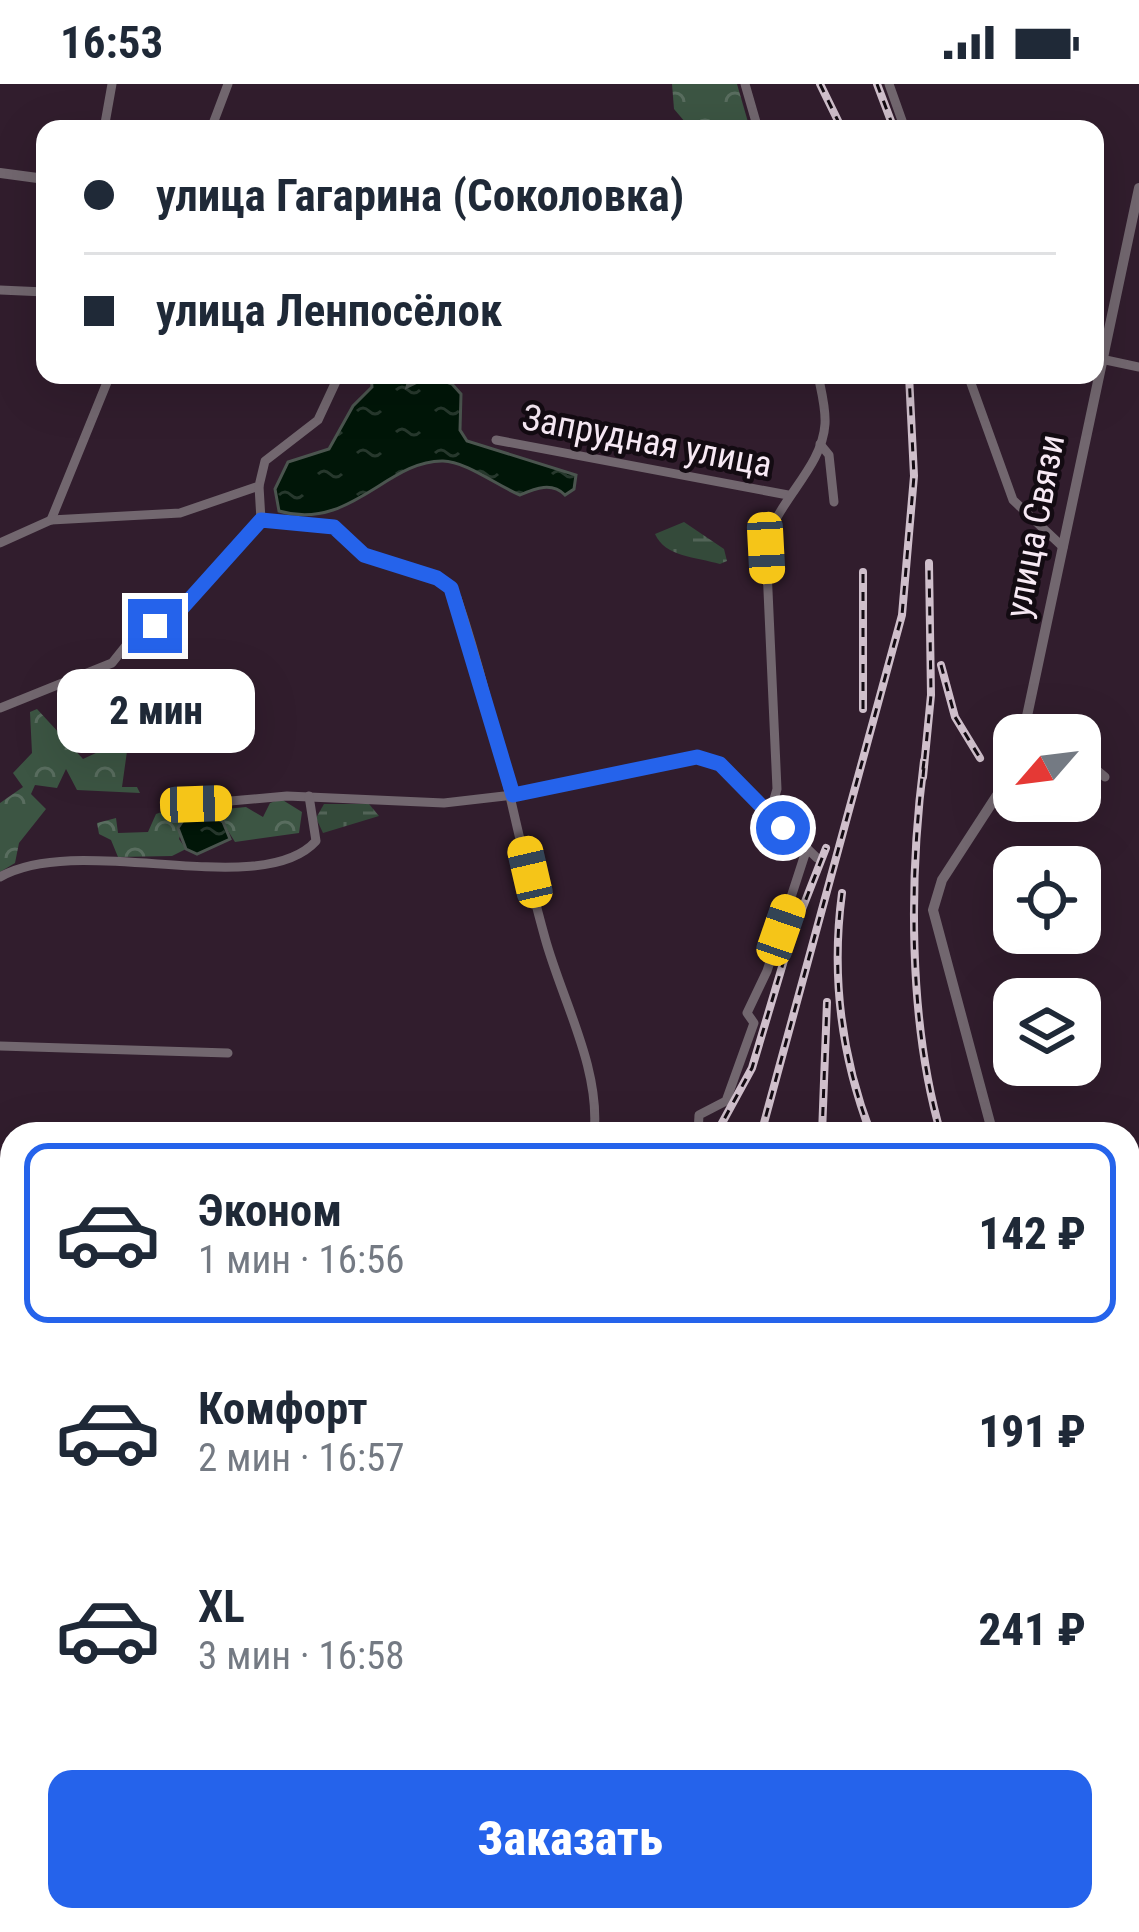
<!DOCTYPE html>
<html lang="ru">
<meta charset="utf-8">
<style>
:root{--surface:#fff;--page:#f2f2f3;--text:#1f2937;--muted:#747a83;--line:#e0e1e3;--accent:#2563eb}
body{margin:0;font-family:"Roboto Condensed",sans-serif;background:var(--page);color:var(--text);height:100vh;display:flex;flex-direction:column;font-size:45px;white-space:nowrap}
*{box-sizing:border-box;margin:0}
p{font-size:39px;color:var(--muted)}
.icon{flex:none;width:66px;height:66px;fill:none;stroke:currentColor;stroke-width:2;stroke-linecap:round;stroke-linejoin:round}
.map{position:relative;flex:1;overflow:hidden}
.details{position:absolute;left:0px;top:1038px;width:1140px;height:810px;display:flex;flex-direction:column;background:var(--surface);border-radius:36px 36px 0 0;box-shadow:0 12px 48px #0002}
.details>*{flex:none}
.hud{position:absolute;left:36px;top:36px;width:1068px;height:264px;border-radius:24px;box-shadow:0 12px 48px #0002;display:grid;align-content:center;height:264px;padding:0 48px;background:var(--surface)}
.needle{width:78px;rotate:242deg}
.fabs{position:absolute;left:993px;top:630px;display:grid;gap:24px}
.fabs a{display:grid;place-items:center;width:108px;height:108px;border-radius:24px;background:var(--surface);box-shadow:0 12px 48px #0002;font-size:60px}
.end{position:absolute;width:54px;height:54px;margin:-27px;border:15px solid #2563eb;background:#fff;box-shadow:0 0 0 6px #fff}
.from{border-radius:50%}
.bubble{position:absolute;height:84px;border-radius:24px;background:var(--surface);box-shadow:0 12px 48px #0002;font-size:39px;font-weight:800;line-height:84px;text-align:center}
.car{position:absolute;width:36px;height:72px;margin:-36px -18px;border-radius:15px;box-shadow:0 0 9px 3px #0007;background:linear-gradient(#f5c518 24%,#345 0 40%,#f5c518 0 76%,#345 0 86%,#f5c518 0)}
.hud b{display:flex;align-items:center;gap:42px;height:114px;font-size:45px}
.hud b+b{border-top:3px solid var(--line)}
.hud i{width:30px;height:30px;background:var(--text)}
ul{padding:21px 0 0;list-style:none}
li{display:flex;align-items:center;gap:36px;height:180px;margin:0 24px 18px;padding:0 24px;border:6px solid transparent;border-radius:24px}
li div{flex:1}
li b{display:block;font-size:45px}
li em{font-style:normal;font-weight:800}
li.active{border-color:var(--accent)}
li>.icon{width:108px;height:108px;stroke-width:1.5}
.button{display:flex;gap:24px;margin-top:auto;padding:24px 48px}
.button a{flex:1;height:138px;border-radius:24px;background:var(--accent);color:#fff;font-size:48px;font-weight:800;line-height:138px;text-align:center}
.status{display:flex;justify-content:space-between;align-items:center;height:84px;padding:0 60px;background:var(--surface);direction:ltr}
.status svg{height:33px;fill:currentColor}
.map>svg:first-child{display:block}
</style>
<div class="status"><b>16:53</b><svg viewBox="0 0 49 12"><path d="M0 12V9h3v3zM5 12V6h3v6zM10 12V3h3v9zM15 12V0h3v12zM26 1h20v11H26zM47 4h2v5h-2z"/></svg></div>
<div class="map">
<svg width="1139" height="1848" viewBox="0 0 1139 1848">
<defs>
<pattern id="forest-crowns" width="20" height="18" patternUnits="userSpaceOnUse" patternTransform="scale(3)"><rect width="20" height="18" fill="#3c5543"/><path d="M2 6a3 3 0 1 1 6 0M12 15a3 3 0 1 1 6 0" fill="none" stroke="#596d5f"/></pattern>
<pattern id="wetland-marsh" width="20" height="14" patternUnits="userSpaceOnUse" patternTransform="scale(3)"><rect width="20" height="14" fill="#344a3a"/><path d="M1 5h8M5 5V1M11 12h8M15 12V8" fill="none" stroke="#526457"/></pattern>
<pattern id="garden-furrows" width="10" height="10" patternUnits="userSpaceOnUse" patternTransform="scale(3)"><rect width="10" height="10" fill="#344a3a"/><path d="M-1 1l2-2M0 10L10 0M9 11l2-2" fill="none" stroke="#526457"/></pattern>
<pattern id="water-ripples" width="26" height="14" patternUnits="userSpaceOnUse" patternTransform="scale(3)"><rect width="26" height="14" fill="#011608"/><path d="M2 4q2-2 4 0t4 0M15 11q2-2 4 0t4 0" fill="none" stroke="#27382d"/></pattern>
</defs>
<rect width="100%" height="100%" fill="#311d2d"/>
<g fill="url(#forest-crowns)">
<path d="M 672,0 L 737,0 L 750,45 L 691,45 L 674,25 Z"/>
<path d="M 113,618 L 125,621 L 137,650 L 128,660 L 122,703 L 137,703 L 140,709 L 77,706 L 66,685 L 57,704 L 35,701 L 31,710 L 46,725 L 19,759 L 15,779 L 0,788 L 0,719 L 23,703 L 13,689 L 32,669 L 30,628 L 37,625 L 83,675 L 98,668 L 97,657 L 85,642 Z"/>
<path d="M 281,715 L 302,728 L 299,749 L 235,758 L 215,726 L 246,723 L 263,733 L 270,719 Z"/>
<path d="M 176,723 L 188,729 L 179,755 L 186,765 L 172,772 L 118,773 L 111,756 L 99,750 L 97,739 L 116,734 L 118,749 L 148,748 L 156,730 Z"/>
</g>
<g fill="url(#wetland-marsh)">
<path d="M 684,438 L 724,465 L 727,477 L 720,480 C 696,473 665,473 655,450 Z"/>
<path d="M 324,720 L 369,720 L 379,732 L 323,749 L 316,734 Z"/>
</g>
<path fill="url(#garden-furrows)" d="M 0,1097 L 12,1097 L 12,1836 L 454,1836 L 451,1848 L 0,1848 Z"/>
<g fill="url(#water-ripples)" stroke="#4b554f" stroke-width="3">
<path d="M 371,291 L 410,291 L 407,303 L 430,292 L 452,300 L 461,310 L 460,346 L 467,357 L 576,391 L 574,405 L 565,411 C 552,398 536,404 520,411 C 498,402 465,377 443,377 C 387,376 350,448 279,427 L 275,405 L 288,378 L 329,365 L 353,322 L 372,303 Z"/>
<path d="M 206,727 L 223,738 L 230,755 L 197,770 L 186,765 L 178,744 L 188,729 Z"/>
</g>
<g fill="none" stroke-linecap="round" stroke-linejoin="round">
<path stroke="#4b554f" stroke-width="3" d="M 316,1848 L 360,1836"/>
<g stroke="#72676f" stroke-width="9">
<path d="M 745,0 L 758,45"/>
<path d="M 889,0 L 905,45"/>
<path d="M 104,45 L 112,0"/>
<path d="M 211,45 L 228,0"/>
<path d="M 0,206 L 45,208"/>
<path d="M 1101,275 L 1139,283"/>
<path d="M 968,291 L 1013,416 L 1063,463"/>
<path d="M 496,356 L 788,411"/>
<path d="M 820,360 L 829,371 L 834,418"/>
<path d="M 51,436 L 110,291"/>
<path d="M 261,436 L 335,443 L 365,471 L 437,493 L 457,514 C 495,625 513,741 545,854 C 562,916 601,985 594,1050"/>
<path d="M 0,459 L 51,436 L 180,429 L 259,402 L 265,377 L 318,336 L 339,291"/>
<path d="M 0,624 L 112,579 L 128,559 L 182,524 L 261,436 L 259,402"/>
<path d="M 1031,651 L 1054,651"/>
<path d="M 1080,672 L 1105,693"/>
<path d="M 196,720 L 287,712 L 444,719 L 513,711 L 697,673 L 720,680 L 817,774"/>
<path d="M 760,722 L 772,722 L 777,705 L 766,463 C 774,418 822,386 825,340 C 826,324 821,306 818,291"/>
<path d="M 0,793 C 81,747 261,818 316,757 L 309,712"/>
<path d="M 0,962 L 228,969"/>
<path d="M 698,1050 L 699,1031 L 726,1017 L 754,939 L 747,929 L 767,887 L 806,767"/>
<path d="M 0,1092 L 12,1091"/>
</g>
<g stroke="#72676f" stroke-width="10">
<path d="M 0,89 L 45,95"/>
<path d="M 1023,651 L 1139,104"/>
<path d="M 993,1050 L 933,826 L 942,796 L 1014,685"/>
<path d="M 1128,1517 L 1139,1556"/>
</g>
<defs>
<g id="rail">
<path d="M 820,0 L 842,45"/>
<path d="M 877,0 L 894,45"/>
<path d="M 941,581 L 955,633 L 980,674"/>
<path d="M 863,625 L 863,488"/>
<path d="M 924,677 C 909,793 908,937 941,1050"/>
<path d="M 923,693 L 931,611 L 929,479"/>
<path d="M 842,809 C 831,892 841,972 871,1050"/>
<path d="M 716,1050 L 752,984 L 790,856 L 826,764"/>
<path d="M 761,1050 L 902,531 L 914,392 L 909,291"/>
<path d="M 822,1050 L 827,918"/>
<path d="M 1128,1429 L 1139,1454"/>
<path d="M 871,1836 L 874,1848"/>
<path d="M 550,1848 L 552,1836"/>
<path d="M 803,1848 L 807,1836"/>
</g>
</defs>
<use href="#rail" stroke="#cfbfcb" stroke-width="8"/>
<use href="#rail" stroke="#130b12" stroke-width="3" stroke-dasharray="9" stroke-linecap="butt"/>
</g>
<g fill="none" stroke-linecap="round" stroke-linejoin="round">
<path stroke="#2563eb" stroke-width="15" d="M 155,542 L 182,524 L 261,436 L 334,443 L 364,471 L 437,494 L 451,504 L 513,711 L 697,673 L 720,680 L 783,744"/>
</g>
<g text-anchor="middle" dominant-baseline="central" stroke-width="9" stroke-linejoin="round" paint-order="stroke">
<g font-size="36" fill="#f7e9f4" stroke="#130b12">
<text transform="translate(647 357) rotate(11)">Запрудная улица</text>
<text transform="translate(1035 442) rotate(-79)">улица Связи</text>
</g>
</g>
</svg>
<div class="fabs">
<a><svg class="needle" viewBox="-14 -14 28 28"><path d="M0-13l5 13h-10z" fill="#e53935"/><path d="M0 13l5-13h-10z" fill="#747a83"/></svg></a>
<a><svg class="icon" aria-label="locate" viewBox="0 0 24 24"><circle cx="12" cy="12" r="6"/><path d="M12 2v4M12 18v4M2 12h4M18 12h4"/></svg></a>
<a><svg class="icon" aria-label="layers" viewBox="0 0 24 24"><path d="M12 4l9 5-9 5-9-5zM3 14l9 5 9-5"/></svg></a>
</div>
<i class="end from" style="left:783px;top:744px"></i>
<i class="end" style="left:155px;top:542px"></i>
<div class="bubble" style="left:57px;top:585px;width:198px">2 мин</div>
<i class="car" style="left:766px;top:464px;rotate:177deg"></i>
<i class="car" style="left:196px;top:720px;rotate:88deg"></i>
<i class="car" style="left:530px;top:788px;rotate:347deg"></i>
<i class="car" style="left:781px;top:846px;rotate:19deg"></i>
<div class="hud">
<b><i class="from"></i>улица Гагарина (Соколовка)</b>
<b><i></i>улица Ленпосёлок</b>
</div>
<section class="details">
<ul>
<li class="active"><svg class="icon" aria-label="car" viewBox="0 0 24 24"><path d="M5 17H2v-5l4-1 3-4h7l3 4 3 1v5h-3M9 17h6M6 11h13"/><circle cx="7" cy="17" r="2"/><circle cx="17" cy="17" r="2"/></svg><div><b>Эконом</b><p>1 мин · 16:56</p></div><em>142 ₽</em></li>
<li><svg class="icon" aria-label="car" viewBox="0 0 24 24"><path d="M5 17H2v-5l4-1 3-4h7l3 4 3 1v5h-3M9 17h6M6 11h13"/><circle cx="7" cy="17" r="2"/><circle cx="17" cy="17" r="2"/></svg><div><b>Комфорт</b><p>2 мин · 16:57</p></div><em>191 ₽</em></li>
<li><svg class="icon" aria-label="car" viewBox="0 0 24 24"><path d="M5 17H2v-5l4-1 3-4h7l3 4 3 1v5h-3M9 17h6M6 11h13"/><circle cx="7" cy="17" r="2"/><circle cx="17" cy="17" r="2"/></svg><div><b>XL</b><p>3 мин · 16:58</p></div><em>241 ₽</em></li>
</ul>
<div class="button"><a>Заказать</a></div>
</section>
</div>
